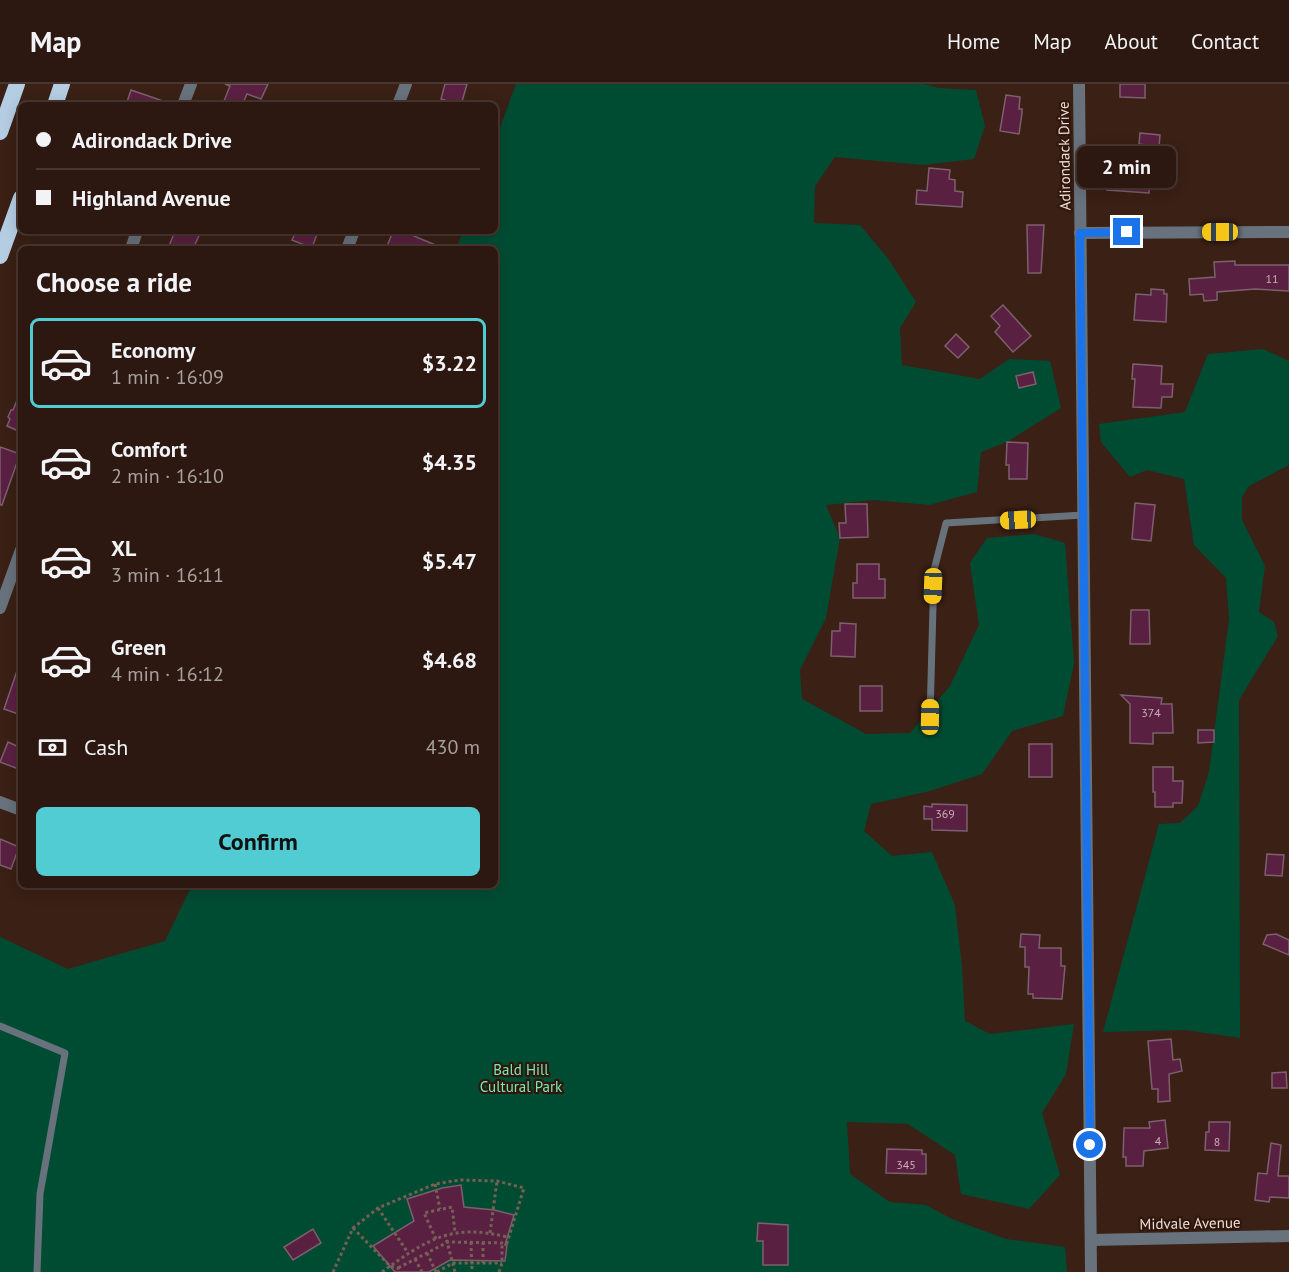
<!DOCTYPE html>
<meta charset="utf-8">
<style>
:root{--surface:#2c1810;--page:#38251e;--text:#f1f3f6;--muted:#a6a09f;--line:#483730;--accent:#51ccd3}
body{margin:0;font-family:"PT Sans",sans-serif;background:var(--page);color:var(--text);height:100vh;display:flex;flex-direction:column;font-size:22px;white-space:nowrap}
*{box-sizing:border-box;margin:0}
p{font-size:20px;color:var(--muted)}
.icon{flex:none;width:33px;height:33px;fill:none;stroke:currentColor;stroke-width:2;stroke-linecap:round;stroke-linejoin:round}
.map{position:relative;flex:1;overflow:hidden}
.panel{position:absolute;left:18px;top:162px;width:480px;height:642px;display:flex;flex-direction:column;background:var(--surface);border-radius:9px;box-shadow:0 3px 15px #0003,0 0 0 2px var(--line)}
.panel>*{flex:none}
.banner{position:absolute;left:18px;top:18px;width:480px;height:132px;border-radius:9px;box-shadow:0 3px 15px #0003,0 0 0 2px var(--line);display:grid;align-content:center;height:132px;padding:0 18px;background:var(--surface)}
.end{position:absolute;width:27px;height:27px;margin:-14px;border:8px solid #1a73e8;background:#fff;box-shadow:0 0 0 3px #fff}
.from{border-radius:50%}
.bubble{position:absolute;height:42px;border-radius:9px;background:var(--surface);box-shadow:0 3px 15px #0003,0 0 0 2px var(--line);font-size:20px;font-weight:800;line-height:42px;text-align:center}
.car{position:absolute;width:18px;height:36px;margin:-18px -9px;border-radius:8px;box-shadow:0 0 4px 2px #0007;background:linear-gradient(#f5c518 24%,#345 0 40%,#f5c518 0 76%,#345 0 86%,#f5c518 0)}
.banner b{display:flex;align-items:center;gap:21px;height:57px;font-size:22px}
.banner b+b{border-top:2px solid var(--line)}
.banner i{width:15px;height:15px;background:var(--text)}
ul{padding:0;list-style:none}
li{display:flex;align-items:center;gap:18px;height:90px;margin:0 12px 9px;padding:0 6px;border:3px solid transparent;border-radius:9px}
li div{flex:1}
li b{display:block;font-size:22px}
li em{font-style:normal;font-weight:800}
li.selected{border-color:var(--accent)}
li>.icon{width:54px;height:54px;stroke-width:1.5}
h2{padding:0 18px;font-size:27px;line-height:72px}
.pay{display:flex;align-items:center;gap:15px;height:66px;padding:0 18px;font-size:22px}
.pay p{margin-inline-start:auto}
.button{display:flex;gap:12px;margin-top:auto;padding:12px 18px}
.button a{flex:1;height:69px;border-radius:9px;background:var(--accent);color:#111;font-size:24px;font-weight:800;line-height:69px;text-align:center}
header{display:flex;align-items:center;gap:36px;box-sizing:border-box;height:84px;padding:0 30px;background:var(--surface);border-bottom:2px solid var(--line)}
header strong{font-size:28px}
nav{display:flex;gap:33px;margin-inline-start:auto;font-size:21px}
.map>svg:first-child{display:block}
</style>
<header>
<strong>Map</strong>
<nav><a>Home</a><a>Map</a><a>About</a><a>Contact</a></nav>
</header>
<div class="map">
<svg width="1289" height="1188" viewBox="0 0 1289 1188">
<rect width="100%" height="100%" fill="#3a2015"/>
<g fill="#004c33">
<path d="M 516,0 L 923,0 L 939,4 L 976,6 L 985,42 L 974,75 L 923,81 L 835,73 L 815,102 L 814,139 L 860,141 L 889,176 L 916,218 L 900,244 L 902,281 L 980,295 L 1009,275 L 1050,277 L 1061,324 L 1007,358 L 981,368 L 977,408 L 929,421 L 874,416 L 826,421 L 840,454 L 826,534 L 800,586 L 802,615 L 866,650 L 910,649 L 950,602 L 979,541 L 970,479 L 987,454 L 1034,450 L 1065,459 L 1074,579 L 1063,632 L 1012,647 L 982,690 L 930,707 L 871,720 L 864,747 L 892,772 L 932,768 L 955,821 L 962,883 L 965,937 L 990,950 L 1074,940 L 1066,990 L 1042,1029 L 1060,1091 L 1029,1125 L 961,1110 L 955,1071 L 908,1040 L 847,1038 L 850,1090 L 890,1118 L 926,1121 L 952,1135 L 1006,1155 L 1065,1163 L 1067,1188 L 0,1188 L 0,853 L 68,885 L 165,857 L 192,801 L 495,801 L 495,165 L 456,165 L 463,147 L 495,147 L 495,57 Z"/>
<path d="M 1263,265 L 1289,277 L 1289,381 L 1249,402 L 1242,413 L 1242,436 L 1265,482 L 1259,528 L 1274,538 L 1278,552 L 1239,616 L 1240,954 L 1185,946 L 1103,948 L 1159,740 L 1180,739 L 1198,722 L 1209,688 L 1229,535 L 1226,494 L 1194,461 L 1184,395 L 1147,386 L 1130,393 L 1101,358 L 1099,340 L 1185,328 L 1208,270 Z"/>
</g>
<g fill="#5a2042" stroke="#7d5f6e" stroke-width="1.5">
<path d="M 225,0 L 268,0 L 261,15 L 247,10 L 242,21 L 234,21 L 224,17 L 230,2 Z"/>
<path d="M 445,0 L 467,0 L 461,21 L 441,15 Z"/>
<path d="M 1120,0 L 1145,0 L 1145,14 L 1120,13 Z"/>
<path d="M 131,6 L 169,19 L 169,21 L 126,21 Z"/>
<path d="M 1006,11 L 1020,13 L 1019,25 L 1022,25 L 1022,29 L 1019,50 L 1000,47 Z"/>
<path d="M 1140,49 L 1160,51 L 1159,63 L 1139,60 Z"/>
<path d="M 1118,72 L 1135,73 L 1133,95 L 1150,96 L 1149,109 L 1107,106 L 1109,86 L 1117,87 Z"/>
<path d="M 929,84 L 950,86 L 949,95 L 955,96 L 955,107 L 963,108 L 962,123 L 916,120 L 917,106 L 927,107 Z"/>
<path d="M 1027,141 L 1044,141 L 1041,189 L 1028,189 Z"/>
<path d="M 175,147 L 201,147 L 193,165 L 178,165 L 169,162 Z"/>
<path d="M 296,147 L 318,147 L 312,164 L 292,156 Z"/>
<path d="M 393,147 L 416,147 L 414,152 L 445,165 L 386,165 Z"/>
<path d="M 1235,177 L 1235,181 L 1289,181 L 1289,207 L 1255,205 L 1217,208 L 1217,216 L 1204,217 L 1203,210 L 1190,211 L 1189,195 L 1215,193 L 1214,178 Z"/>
<path d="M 1151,205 L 1164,206 L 1164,210 L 1167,210 L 1166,238 L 1134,236 L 1136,210 L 1151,211 Z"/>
<path d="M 1003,221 L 1031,252 L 1013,268 L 995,248 L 1000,242 L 991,232 Z"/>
<path d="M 956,250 L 969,263 L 958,274 L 945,262 Z"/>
<path d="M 1133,280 L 1162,282 L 1161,300 L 1173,300 L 1172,313 L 1162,313 L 1161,324 L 1133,323 L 1135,295 L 1132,295 Z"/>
<path d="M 1033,288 L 1036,300 L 1019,304 L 1016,292 Z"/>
<path d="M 20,309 L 21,309 L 21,348 L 7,342 L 10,335 L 8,333 L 11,326 L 13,326 Z"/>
<path d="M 1007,358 L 1028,359 L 1027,395 L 1009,395 L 1009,381 L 1006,381 Z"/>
<path d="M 0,363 L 20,370 L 2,421 L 0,421 Z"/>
<path d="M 1135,419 L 1155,421 L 1151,457 L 1132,455 Z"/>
<path d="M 845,420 L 867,420 L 868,453 L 840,454 L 839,439 L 846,439 Z"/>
<path d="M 857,480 L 879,480 L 879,495 L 885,495 L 885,514 L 853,514 L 853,499 L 857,499 Z"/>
<path d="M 1131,526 L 1149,526 L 1150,560 L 1130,560 Z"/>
<path d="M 840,539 L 856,540 L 855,573 L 831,572 L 832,547 L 840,547 Z"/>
<path d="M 19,581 L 21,581 L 21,631 L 4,625 Z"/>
<rect x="860" y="602" width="22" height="25"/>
<path d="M 1121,611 L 1162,614 L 1161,620 L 1172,620 L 1173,649 L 1153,649 L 1153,660 L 1130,659 L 1130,620 Z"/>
<path d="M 1198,646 L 1214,646 L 1214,658 L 1198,659 Z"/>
<path d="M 8,658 L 21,664 L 21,686 L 0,678 Z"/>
<rect x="1029" y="660" width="23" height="33"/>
<path d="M 1153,683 L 1173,683 L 1173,697 L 1183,697 L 1182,719 L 1173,719 L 1173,723 L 1155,723 L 1155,708 L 1153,708 Z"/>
<path d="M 932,720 L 967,721 L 967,747 L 932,746 L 932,735 L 924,735 L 924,722 L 932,723 Z"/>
<path d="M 0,755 L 19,763 L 11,785 L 0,781 Z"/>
<path d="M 1267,770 L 1284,771 L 1282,792 L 1265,791 Z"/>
<path d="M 1021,850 L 1040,851 L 1039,864 L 1061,864 L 1061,882 L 1065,882 L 1062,915 L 1033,914 L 1033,910 L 1028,910 L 1029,883 L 1025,883 L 1025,863 L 1020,863 Z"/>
<path d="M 1276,850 L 1289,856 L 1289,871 L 1263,860 L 1267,851 Z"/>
<path d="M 1171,955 L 1173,976 L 1180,975 L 1182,987 L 1169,990 L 1170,1017 L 1158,1018 L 1158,1005 L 1152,1005 L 1148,957 Z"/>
<path d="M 1286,988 L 1287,1004 L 1272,1004 L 1272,989 Z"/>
<path d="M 1165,1036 L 1168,1064 L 1144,1067 L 1143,1082 L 1126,1082 L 1126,1073 L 1123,1073 L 1124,1044 L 1150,1044 L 1149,1038 Z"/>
<path d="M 1209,1038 L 1230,1038 L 1229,1067 L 1205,1066 L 1206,1048 L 1209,1048 Z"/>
<path d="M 1271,1059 L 1281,1061 L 1278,1092 L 1289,1092 L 1289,1114 L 1270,1113 L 1269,1118 L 1255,1116 L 1258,1089 L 1267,1090 Z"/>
<path d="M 887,1065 L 922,1066 L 922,1070 L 926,1070 L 926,1090 L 886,1089 Z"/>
<path d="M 461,1101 L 464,1123 L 494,1126 L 514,1131 L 505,1161 L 507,1161 L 505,1177 L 450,1176 L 429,1188 L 395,1188 L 373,1162 L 414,1137 L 407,1115 L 442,1104 Z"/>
<path d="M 758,1139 L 788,1141 L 788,1181 L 763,1181 L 763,1157 L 757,1157 Z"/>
<path d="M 313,1145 L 321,1159 L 293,1176 L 284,1163 Z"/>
</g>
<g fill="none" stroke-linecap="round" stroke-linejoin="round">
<g stroke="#776056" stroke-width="3" stroke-dasharray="3 3" stroke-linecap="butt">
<path d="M 435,1100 L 440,1125"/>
<path d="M 378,1124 L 408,1169"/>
<path d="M 353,1144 L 390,1182 L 398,1184 L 400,1188"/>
<path d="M 490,1149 L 497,1097"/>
<path d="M 445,1150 L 455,1188"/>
<path d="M 436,1155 L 424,1129 L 452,1123 L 455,1148"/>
<path d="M 471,1158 L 472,1188"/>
<path d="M 427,1169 L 436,1188"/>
<path d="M 415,1175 L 422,1188"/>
<path d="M 483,1179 L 483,1158"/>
<path d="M 333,1188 L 353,1144 L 378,1124 L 435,1100 L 460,1096 L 497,1097 L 524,1104 L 507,1159 L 448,1158 L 398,1184"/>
<path d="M 382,1188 C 426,1156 451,1139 507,1153"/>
<path d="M 437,1188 L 453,1179 L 502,1179"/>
<path d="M 499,1188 L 502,1179 L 502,1158"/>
</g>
<g stroke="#68727c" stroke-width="7">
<path d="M 930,633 L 934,486 L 946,439 L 1083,431"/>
<path d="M 0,942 L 65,969 L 40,1110 L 37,1188"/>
</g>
<g stroke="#68727c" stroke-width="12">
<path d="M 1079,0 L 1091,1188"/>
<path d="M 183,21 L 191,0"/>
<path d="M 398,21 L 406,0"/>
<path d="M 1080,149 L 1289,148"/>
<path d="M 131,165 L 137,147"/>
<path d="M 347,165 L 354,147"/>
<path d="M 0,524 L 21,466"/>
<path d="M 0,718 L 21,726"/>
<path d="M 1091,1156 L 1289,1152"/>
</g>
<g stroke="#b4cde3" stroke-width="16">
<path d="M 55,21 L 62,0"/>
<path d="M 0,48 L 17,0"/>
<path d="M 0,172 L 21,114"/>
</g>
</g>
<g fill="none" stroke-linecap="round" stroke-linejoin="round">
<path stroke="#1a73e8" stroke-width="8" d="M 1090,1061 L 1080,149 L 1127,148"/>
</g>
<g text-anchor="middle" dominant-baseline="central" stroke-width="4.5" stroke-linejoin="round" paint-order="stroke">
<g font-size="12" fill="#caaeb1">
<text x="1272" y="194">11</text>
<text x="1151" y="628">374</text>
<text x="945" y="729">369</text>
<text x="1158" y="1056">4</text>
<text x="1217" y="1057">8</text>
<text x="906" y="1080">345</text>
</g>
<g font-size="15" fill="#efddd6" stroke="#2f170c">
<text transform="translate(1064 72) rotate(-91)">Adirondack Drive</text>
<text transform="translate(1190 1139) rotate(-1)">Midvale Avenue</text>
</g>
<g font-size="15" fill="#7aeab9" stroke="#2f170c">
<text x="521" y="985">Bald Hill<tspan x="521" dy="17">Cultural Park</tspan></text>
</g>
</g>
</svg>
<i class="end from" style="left:1090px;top:1061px"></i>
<i class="end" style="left:1127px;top:148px"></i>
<div class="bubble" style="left:1077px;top:62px;width:99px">2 min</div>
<i class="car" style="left:1220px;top:148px;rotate:270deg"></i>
<i class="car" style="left:1018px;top:436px;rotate:267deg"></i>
<i class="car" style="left:933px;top:502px;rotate:182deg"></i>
<i class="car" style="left:930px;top:633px;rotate:1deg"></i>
<div class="banner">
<b><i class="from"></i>Adirondack Drive</b>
<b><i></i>Highland Avenue</b>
</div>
<section class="panel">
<h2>Choose a ride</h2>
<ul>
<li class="selected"><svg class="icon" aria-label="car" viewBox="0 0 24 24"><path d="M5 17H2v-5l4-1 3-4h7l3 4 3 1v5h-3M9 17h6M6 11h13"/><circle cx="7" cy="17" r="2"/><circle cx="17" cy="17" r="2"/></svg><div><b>Economy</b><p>1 min · 16:09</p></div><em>$3.22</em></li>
<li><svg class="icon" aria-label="car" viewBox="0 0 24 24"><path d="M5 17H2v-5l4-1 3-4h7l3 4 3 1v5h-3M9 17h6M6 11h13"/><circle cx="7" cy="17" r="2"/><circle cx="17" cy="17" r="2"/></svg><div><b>Comfort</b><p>2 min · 16:10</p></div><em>$4.35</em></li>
<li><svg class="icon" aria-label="car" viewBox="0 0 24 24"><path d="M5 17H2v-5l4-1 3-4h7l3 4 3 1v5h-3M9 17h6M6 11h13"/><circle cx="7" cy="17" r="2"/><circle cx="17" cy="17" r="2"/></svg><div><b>XL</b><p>3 min · 16:11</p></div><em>$5.47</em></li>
<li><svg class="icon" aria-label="car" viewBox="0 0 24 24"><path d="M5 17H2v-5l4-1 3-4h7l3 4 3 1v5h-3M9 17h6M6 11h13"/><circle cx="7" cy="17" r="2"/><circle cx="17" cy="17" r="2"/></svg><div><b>Green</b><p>4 min · 16:12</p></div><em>$4.68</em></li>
</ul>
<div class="pay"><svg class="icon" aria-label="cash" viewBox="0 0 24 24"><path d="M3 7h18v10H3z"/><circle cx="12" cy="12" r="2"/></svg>Cash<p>430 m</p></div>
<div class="button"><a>Confirm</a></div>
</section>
</div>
